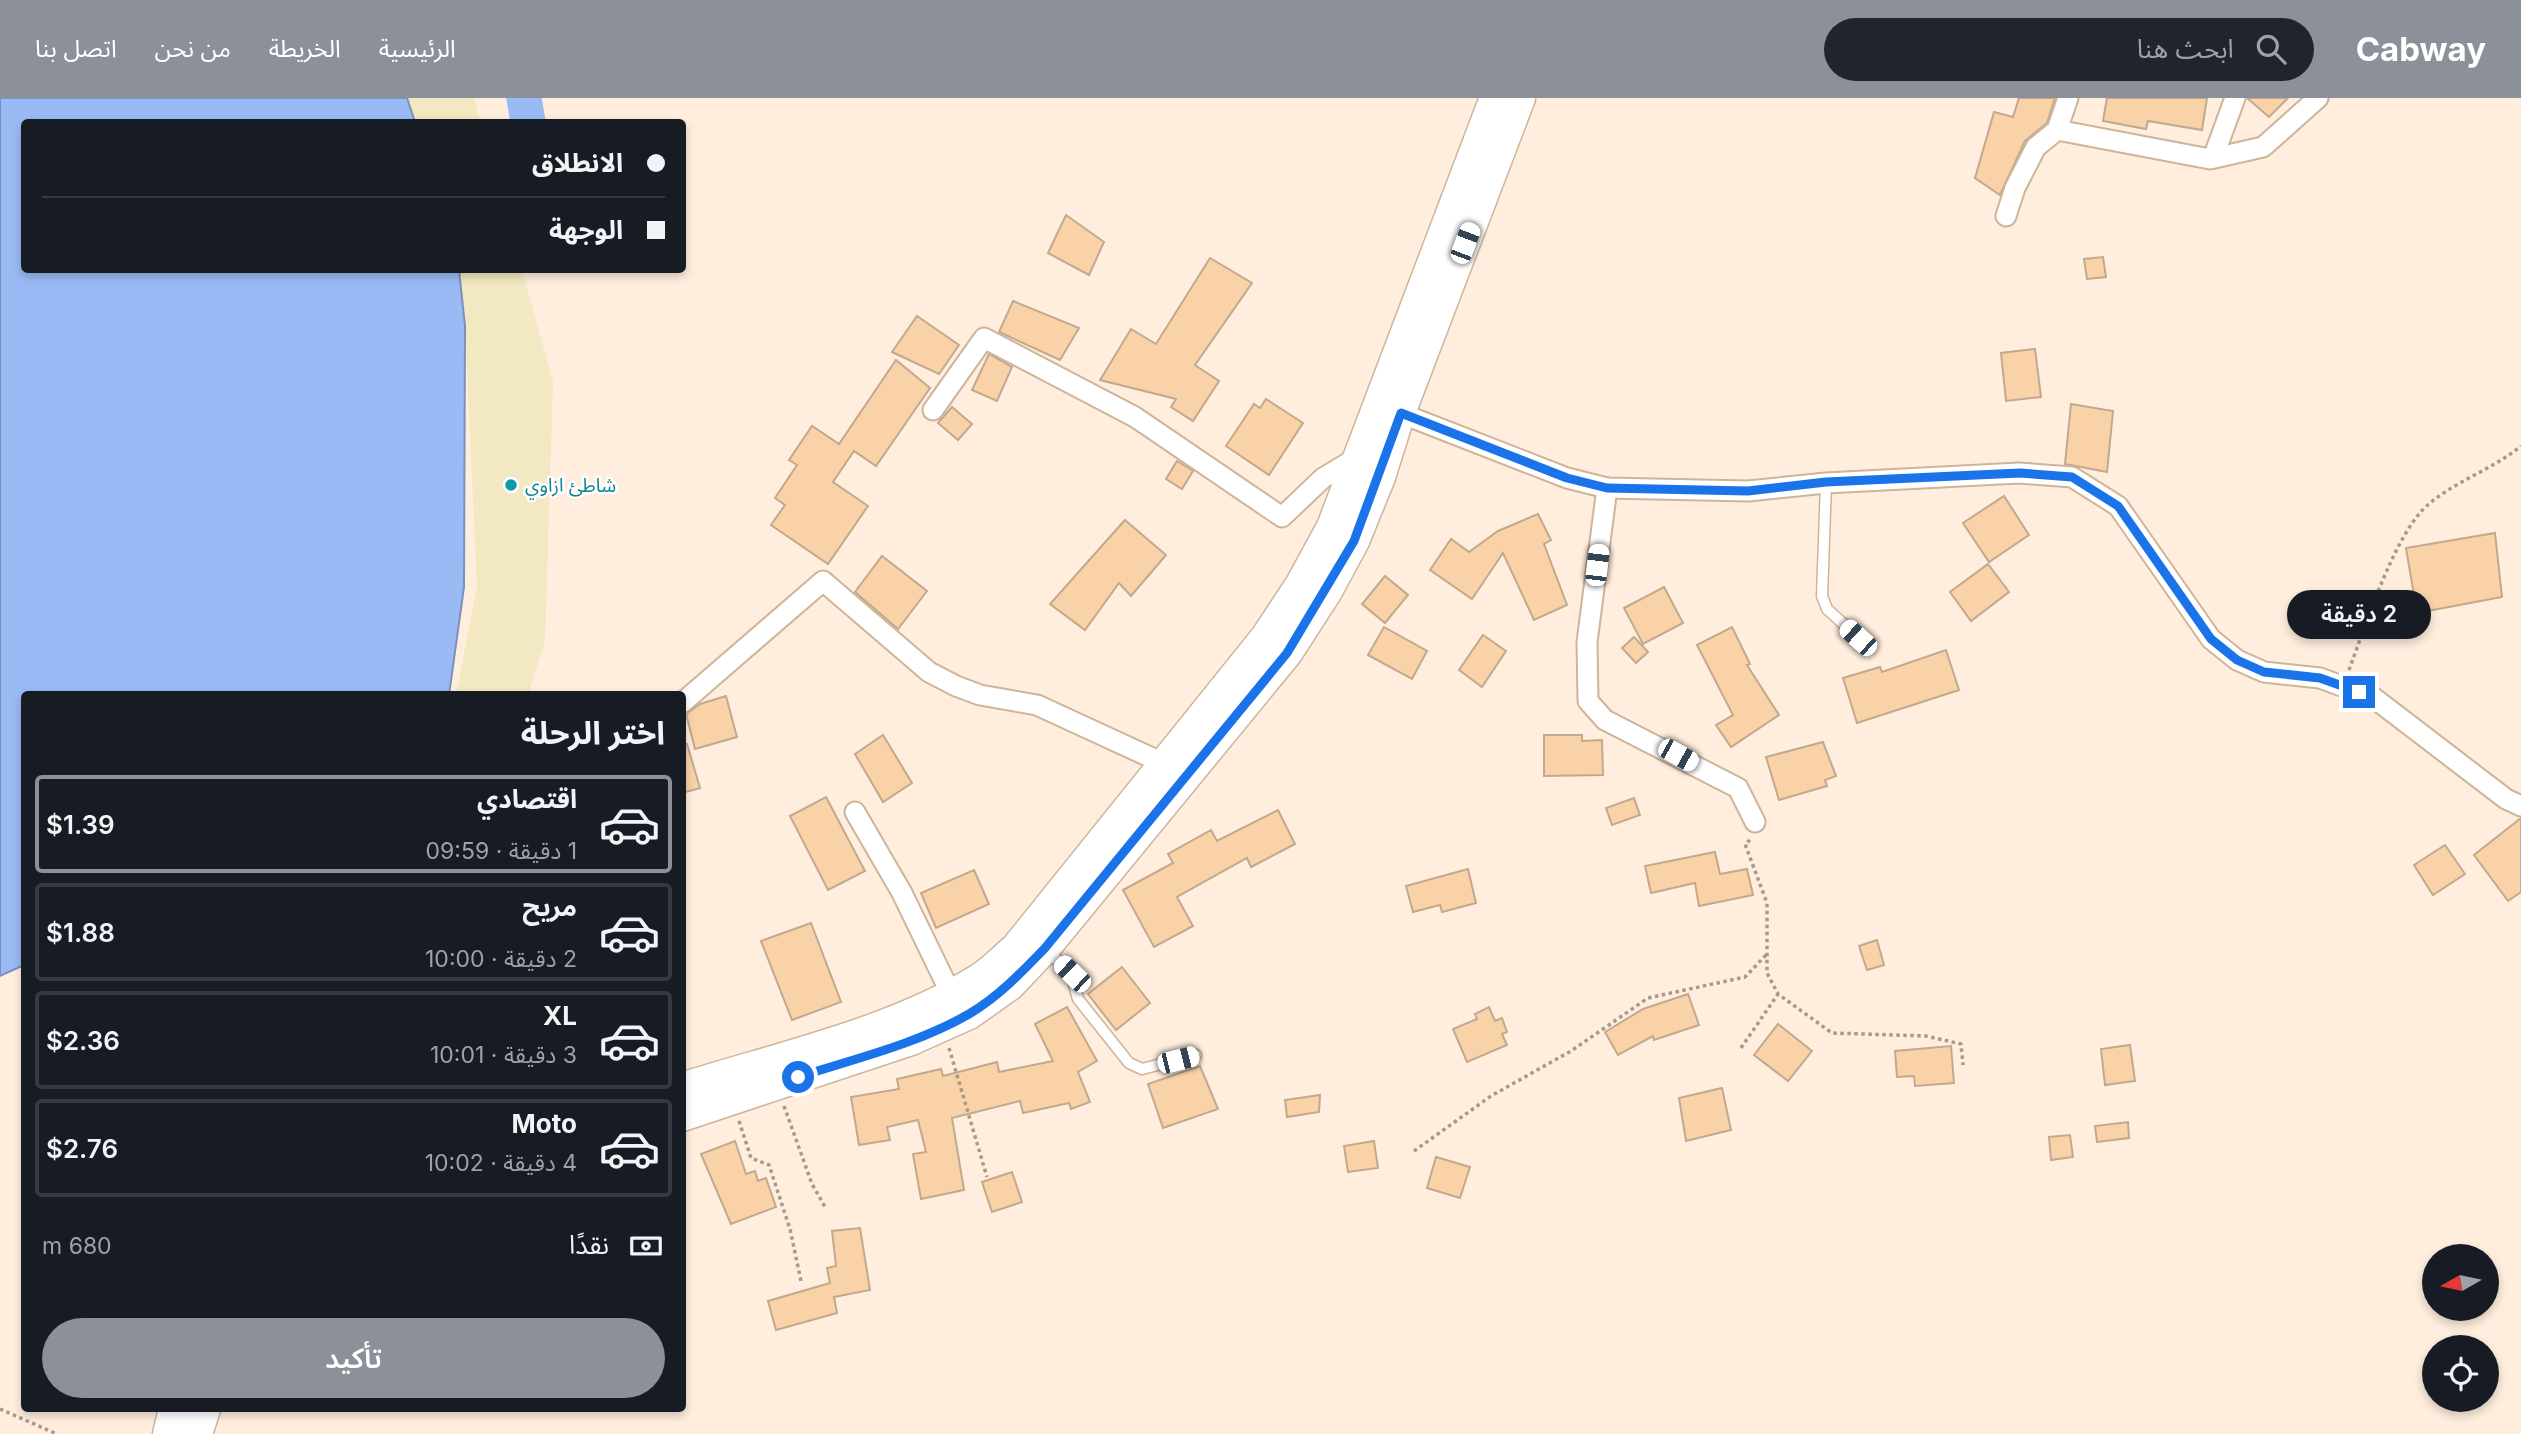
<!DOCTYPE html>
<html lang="ar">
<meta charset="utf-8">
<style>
:root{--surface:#171b24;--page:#20242c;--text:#f1f3f6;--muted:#9ea1a6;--line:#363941;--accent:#8c9099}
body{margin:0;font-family:Inter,"Noto Sans Arabic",sans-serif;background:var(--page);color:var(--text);direction:rtl;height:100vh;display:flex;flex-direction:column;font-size:26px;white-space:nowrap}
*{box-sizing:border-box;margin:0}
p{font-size:23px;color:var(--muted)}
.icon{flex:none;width:38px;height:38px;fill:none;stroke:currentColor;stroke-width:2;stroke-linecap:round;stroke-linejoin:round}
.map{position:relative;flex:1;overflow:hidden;direction:ltr}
.side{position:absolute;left:21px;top:593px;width:665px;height:721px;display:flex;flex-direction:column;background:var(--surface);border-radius:7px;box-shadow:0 4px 10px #0003;direction:rtl}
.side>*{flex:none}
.top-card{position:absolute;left:21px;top:21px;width:665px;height:154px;border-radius:7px;box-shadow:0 4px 10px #0003;direction:rtl;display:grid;align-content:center;height:154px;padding:0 21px;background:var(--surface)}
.needle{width:46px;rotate:261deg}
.controls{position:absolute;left:2422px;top:1146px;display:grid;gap:14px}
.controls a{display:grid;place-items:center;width:77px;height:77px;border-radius:50%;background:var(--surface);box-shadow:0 4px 10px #0003;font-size:35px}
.end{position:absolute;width:32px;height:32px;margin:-16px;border:9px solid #1a73e8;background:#fff;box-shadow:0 0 0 4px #fff}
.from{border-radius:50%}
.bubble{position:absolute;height:49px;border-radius:24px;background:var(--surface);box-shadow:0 4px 10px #0003;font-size:23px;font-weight:600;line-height:49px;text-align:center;direction:rtl}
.car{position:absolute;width:21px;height:42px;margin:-21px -10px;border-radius:9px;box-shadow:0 0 5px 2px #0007;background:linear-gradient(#fff 24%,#345 0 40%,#fff 0 76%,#345 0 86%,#fff 0)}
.top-card b{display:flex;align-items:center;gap:24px;height:66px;font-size:26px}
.top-card b+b{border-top:2px solid var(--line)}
.top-card i{width:18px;height:18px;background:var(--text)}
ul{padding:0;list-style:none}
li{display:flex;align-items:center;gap:21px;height:98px;margin:0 14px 10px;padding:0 7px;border:4px solid var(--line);border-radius:7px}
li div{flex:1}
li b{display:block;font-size:26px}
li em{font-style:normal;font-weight:600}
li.selected{border-color:var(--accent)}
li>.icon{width:63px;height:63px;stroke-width:1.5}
h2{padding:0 21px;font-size:32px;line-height:84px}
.pay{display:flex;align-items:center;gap:18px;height:77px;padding:0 21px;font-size:26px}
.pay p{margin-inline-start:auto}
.button{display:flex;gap:14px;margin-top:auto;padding:14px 21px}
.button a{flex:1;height:80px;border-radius:42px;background:var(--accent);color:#fff;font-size:28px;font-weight:600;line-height:80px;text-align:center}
header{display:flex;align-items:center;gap:42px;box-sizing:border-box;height:98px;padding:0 35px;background:var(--accent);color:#fff}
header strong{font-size:33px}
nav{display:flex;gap:38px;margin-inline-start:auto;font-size:24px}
.search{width:490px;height:63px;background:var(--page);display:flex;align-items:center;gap:18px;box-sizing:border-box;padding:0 24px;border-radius:38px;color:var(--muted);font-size:26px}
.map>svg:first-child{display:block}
</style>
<header>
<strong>Cabway</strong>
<div class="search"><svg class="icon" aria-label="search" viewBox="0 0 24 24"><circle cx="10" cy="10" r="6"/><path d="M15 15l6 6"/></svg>ابحث هنا</div>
<nav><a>الرئيسية</a><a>الخريطة</a><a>من نحن</a><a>اتصل بنا</a></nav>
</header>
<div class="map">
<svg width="2521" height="1336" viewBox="0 0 2521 1336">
<rect width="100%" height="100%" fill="#ffeede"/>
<g fill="#f2e8c2">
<path d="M 407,0 L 474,0 L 481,24 L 415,24 Z"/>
<path d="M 459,172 L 522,172 L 553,284 L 545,543 L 528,597 L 456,597 L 477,489 L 465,228 Z"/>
</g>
<path fill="#9abaf6" stroke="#7d90b7" stroke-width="2" d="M 0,0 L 407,0 L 415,24 L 24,24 L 24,172 L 459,172 L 465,228 L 464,489 L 449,597 L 24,597 L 24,867 L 0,878 Z"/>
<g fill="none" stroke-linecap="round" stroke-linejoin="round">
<path stroke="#9abaf6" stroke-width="35" d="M 524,0 L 528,24"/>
</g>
<g fill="#f9d2a8" stroke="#c2a98e" stroke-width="2">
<path d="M 2019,0 L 2055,0 L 2047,25 L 2025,43 L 2000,97 L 1975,80 L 1994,14 L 2013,19 Z"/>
<path d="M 2107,0 L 2207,0 L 2202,32 L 2148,23 L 2146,31 L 2103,23 Z"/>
<path d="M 2247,0 L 2288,0 L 2269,19 Z"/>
<path d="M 1066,117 L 1104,144 L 1089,177 L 1048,155 Z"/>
<path d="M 2103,159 L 2106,179 L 2087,181 L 2084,161 Z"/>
<path d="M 1210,160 L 1252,185 L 1195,267 L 1219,283 L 1193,323 L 1171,309 L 1176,301 L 1100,282 L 1131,231 L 1156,246 Z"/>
<path d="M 1013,203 L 1079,230 L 1060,262 L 999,234 Z"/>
<path d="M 917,218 L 959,247 L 939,276 L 892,254 Z"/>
<path d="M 2035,251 L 2041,299 L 2006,303 L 2001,255 Z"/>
<path d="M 989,256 L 1012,269 L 997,303 L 972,292 Z"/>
<path d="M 896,262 L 930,290 L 876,368 L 854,353 L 833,384 L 868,408 L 828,466 L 771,427 L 785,407 L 775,400 L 797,367 L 789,362 L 812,328 L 839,346 Z"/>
<path d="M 1266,301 L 1303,325 L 1269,377 L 1226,348 L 1254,306 L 1260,310 Z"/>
<path d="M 2071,306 L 2113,313 L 2107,374 L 2065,366 Z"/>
<path d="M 952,309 L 972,326 L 958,342 L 938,325 Z"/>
<path d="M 1177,363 L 1193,373 L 1182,391 L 1166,381 Z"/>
<path d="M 2004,398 L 2029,437 L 1989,464 L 1963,425 Z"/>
<path d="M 1538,416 L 1551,442 L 1544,446 L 1567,507 L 1534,522 L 1503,455 L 1472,501 L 1430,472 L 1451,441 L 1469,454 L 1498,433 Z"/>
<path d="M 1125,422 L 1166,457 L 1131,498 L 1119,485 L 1085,532 L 1050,506 Z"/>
<path d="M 2495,435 L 2502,499 L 2417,515 L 2406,450 Z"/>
<path d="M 882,458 L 927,493 L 898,531 L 855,494 Z"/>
<path d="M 1988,466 L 2009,494 L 1971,523 L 1950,494 Z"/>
<path d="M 1385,478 L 1408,497 L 1385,525 L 1362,506 Z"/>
<path d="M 1664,489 L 1683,525 L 1643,546 L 1624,510 Z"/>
<path d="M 1384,529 L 1427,553 L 1412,581 L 1368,557 Z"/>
<path d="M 1732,529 L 1750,566 L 1747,567 L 1779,617 L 1731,649 L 1716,627 L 1733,617 L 1697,547 Z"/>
<path d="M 1483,537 L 1506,553 L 1482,589 L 1459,572 Z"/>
<path d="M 1634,539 L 1648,554 L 1636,565 L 1622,550 Z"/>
<path d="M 1946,552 L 1959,592 L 1857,625 L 1843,580 L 1880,569 L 1882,574 Z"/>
<path d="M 726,598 L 737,639 L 695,651 L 686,616 L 700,606 Z"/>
<path d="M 883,637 L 912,685 L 883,704 L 855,656 Z"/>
<path d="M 1544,637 L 1582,637 L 1582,643 L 1602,642 L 1603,677 L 1544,678 Z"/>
<path d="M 1823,644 L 1836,678 L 1825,682 L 1827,688 L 1779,702 L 1766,659 Z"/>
<path d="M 687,646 L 700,690 L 682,695 L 682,647 Z"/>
<path d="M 826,699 L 865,773 L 828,792 L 790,718 Z"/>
<path d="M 1634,700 L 1640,717 L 1612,727 L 1606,710 Z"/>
<path d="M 1278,712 L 1295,746 L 1251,769 L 1247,760 L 1177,799 L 1193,828 L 1154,849 L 1123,792 L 1173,765 L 1168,756 L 1211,732 L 1217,743 Z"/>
<path d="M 2521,720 L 2521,794 L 2508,803 L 2474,757 Z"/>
<path d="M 2445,747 L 2465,776 L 2433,797 L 2414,767 Z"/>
<path d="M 1715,754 L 1720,776 L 1747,771 L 1753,797 L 1699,808 L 1695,785 L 1651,795 L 1645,768 Z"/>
<path d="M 1468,771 L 1476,805 L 1442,814 L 1440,807 L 1413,814 L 1406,788 Z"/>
<path d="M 974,772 L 989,806 L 936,830 L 921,795 Z"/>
<path d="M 811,825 L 841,904 L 792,922 L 761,843 Z"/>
<path d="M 1877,842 L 1884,867 L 1867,872 L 1859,848 Z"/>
<path d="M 1122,869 L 1150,905 L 1116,932 L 1088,896 Z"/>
<path d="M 1688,896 L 1699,927 L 1654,942 L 1653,938 L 1618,957 L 1605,934 L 1643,911 Z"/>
<path d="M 1067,909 L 1097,963 L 1078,974 L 1090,1004 L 1071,1011 L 1069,1005 L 1023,1015 L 1020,1003 L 952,1020 L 964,1092 L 921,1101 L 913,1056 L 926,1054 L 918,1022 L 887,1029 L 890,1042 L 859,1047 L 851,999 L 899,991 L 897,981 L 941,971 L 943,978 L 997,964 L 999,974 L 1053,963 L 1035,926 Z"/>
<path d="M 1489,909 L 1495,923 L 1502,920 L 1507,934 L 1502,936 L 1507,947 L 1467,964 L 1453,931 L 1477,921 L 1475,916 Z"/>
<path d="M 1778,926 L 1812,953 L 1788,983 L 1754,957 Z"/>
<path d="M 2130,947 L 2135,983 L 2105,987 L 2101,951 Z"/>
<path d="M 1951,948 L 1954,985 L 1915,988 L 1914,978 L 1897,979 L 1895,953 Z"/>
<path d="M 1200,968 L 1218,1011 L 1163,1030 L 1148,986 Z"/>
<path d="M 1722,990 L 1731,1032 L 1686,1043 L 1679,1000 Z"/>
<path d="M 1320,997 L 1319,1014 L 1287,1019 L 1285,1002 Z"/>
<path d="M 2128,1024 L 2129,1040 L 2097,1044 L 2095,1028 Z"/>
<path d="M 2070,1037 L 2073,1059 L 2051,1062 L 2049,1039 Z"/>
<path d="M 735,1043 L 746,1076 L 755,1073 L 758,1083 L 766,1080 L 776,1109 L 731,1126 L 701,1056 Z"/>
<path d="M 1374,1043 L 1378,1070 L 1348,1074 L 1344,1048 Z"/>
<path d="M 1436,1059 L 1470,1069 L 1460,1100 L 1427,1090 Z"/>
<path d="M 1012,1074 L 1022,1104 L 992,1114 L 982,1084 Z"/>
<path d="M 860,1130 L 870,1192 L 834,1199 L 837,1215 L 776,1232 L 768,1203 L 830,1185 L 827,1170 L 836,1168 L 832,1133 Z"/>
</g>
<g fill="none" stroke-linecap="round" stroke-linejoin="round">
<defs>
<g id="service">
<path d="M 1826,385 L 1822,498 L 1827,511 L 1859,540"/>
<path d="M 1046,851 L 1071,876 L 1078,901 L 1129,965 L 1142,971 L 1196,957"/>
</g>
<g id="minor">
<path d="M 2057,32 L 2210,61 L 2263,49 L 2318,0"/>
<path d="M 2213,60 L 2235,0"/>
<path d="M 2006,118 L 2015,90 L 2036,49 L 2057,32 L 2068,0"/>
<path d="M 933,312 L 984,240 L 1135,319 L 1282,419 L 1323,380 L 1358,359"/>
<path d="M 1400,315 L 1567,380 L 1607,390 L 1748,393 L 1826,385 L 2019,375 L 2072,379 L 2118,408 L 2211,541 L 2237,562 L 2264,574 L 2320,580 L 2374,600 L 2506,701 L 2521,708"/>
<path d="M 1607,390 L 1587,544 L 1588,603 L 1605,622 L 1738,690 L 1755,724"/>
<path d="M 682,605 L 823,483 L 929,574 L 956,588 L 980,597 L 1037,607 L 1165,666"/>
<path d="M 855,714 L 902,795 L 951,896"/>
</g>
<g id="primary">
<path d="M 682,990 C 779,959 893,935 979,881 C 992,873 1004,860 1016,850 L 1266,539 L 1301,486 L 1332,429 L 1495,0"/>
<path d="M 682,1018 L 911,942 L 969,916 L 1010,887 L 1045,850 L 1287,555 L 1327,493 L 1354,443 L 1380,379 L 1400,315 L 1520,0"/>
<path d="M 168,1336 L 174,1311"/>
<path d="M 197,1336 L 205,1311"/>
</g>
</defs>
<use href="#service" stroke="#ceb499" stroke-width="13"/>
<use href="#minor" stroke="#ceb499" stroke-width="23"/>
<use href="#primary" stroke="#ceb499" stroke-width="33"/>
<g stroke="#a7998b" stroke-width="3.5" stroke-dasharray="3.5 3.5" stroke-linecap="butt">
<path d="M 2349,572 C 2365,529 2396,431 2430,405 C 2458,382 2493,371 2521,348"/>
<path d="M 1750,742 L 1745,746 L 1767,805 L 1767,875 L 1778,896 L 1832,935 L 1926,938 L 1961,946 L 1963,967"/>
<path d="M 949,950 L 987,1079"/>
<path d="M 1741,950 L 1778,896"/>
<path d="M 784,1008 L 812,1086 L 825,1109"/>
<path d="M 739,1023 L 751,1060 L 769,1067 L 790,1131 L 801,1183"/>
<path d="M 1414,1053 L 1491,998 L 1571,953 L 1648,900 L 1745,879 L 1768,855"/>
<path d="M 0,1311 L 57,1336"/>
</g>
<use href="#service" stroke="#fff" stroke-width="10"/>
<use href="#minor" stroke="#fff" stroke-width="19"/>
<use href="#primary" stroke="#fff" stroke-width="30"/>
</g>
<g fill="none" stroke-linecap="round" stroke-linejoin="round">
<path stroke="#1a73e8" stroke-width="9" d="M 798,979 C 854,961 917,946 969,916 C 998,899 1022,874 1045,850 L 1287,555 L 1354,443 L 1401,315 L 1567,380 L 1607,390 L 1748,393 L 1826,384 L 2020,375 L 2072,379 L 2118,408 L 2211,541 L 2237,562 L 2264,574 L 2320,580 L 2359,594"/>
</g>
<circle fill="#0f9aa8" stroke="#fff" stroke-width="2.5" cx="511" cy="387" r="7"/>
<g text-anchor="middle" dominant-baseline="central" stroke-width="5" stroke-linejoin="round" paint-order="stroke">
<g font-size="19" fill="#0d838f" stroke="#fff" text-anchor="start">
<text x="525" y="387">شاطئ ازاوي</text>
</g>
</g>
</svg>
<div class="controls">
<a><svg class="needle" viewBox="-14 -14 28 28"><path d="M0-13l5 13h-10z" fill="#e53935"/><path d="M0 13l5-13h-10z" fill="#9ea1a6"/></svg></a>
<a><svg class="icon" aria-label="locate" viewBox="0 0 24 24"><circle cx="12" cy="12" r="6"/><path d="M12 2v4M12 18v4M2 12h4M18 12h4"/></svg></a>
</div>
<i class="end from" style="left:798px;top:979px"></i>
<i class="end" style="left:2359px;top:594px"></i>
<div class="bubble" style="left:2287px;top:492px;width:144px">2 دقيقة</div>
<i class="car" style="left:1465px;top:145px;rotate:21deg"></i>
<i class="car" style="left:1597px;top:467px;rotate:7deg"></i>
<i class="car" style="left:1858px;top:540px;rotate:312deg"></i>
<i class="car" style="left:1678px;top:657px;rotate:119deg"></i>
<i class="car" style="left:1072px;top:876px;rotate:314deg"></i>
<i class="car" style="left:1178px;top:962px;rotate:76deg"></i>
<div class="top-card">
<b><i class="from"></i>الانطلاق</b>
<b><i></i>الوجهة</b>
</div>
<section class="side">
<h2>اختر الرحلة</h2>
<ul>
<li class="selected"><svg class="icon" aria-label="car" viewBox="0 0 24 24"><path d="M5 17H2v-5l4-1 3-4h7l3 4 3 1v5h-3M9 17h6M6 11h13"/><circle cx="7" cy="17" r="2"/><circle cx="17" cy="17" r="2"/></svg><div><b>اقتصادي</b><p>1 دقيقة · 09:59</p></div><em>$1.39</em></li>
<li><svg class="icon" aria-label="car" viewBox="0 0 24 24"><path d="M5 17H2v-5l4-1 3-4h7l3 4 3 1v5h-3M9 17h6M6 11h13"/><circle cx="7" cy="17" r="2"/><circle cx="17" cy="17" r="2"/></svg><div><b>مريح</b><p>2 دقيقة · 10:00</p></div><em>$1.88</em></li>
<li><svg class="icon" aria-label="car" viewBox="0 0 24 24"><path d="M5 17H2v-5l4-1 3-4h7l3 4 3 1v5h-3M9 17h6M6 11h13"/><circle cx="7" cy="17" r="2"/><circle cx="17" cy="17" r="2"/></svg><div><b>XL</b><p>3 دقيقة · 10:01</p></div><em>$2.36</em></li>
<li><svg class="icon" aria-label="car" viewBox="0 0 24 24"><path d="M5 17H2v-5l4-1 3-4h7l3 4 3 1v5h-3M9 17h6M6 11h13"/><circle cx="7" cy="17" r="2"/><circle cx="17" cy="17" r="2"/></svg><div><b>Moto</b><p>4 دقيقة · 10:02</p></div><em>$2.76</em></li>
</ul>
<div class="pay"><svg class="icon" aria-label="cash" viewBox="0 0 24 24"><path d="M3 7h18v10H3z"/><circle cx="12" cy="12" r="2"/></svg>نقدًا<p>680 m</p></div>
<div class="button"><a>تأكيد</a></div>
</section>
</div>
